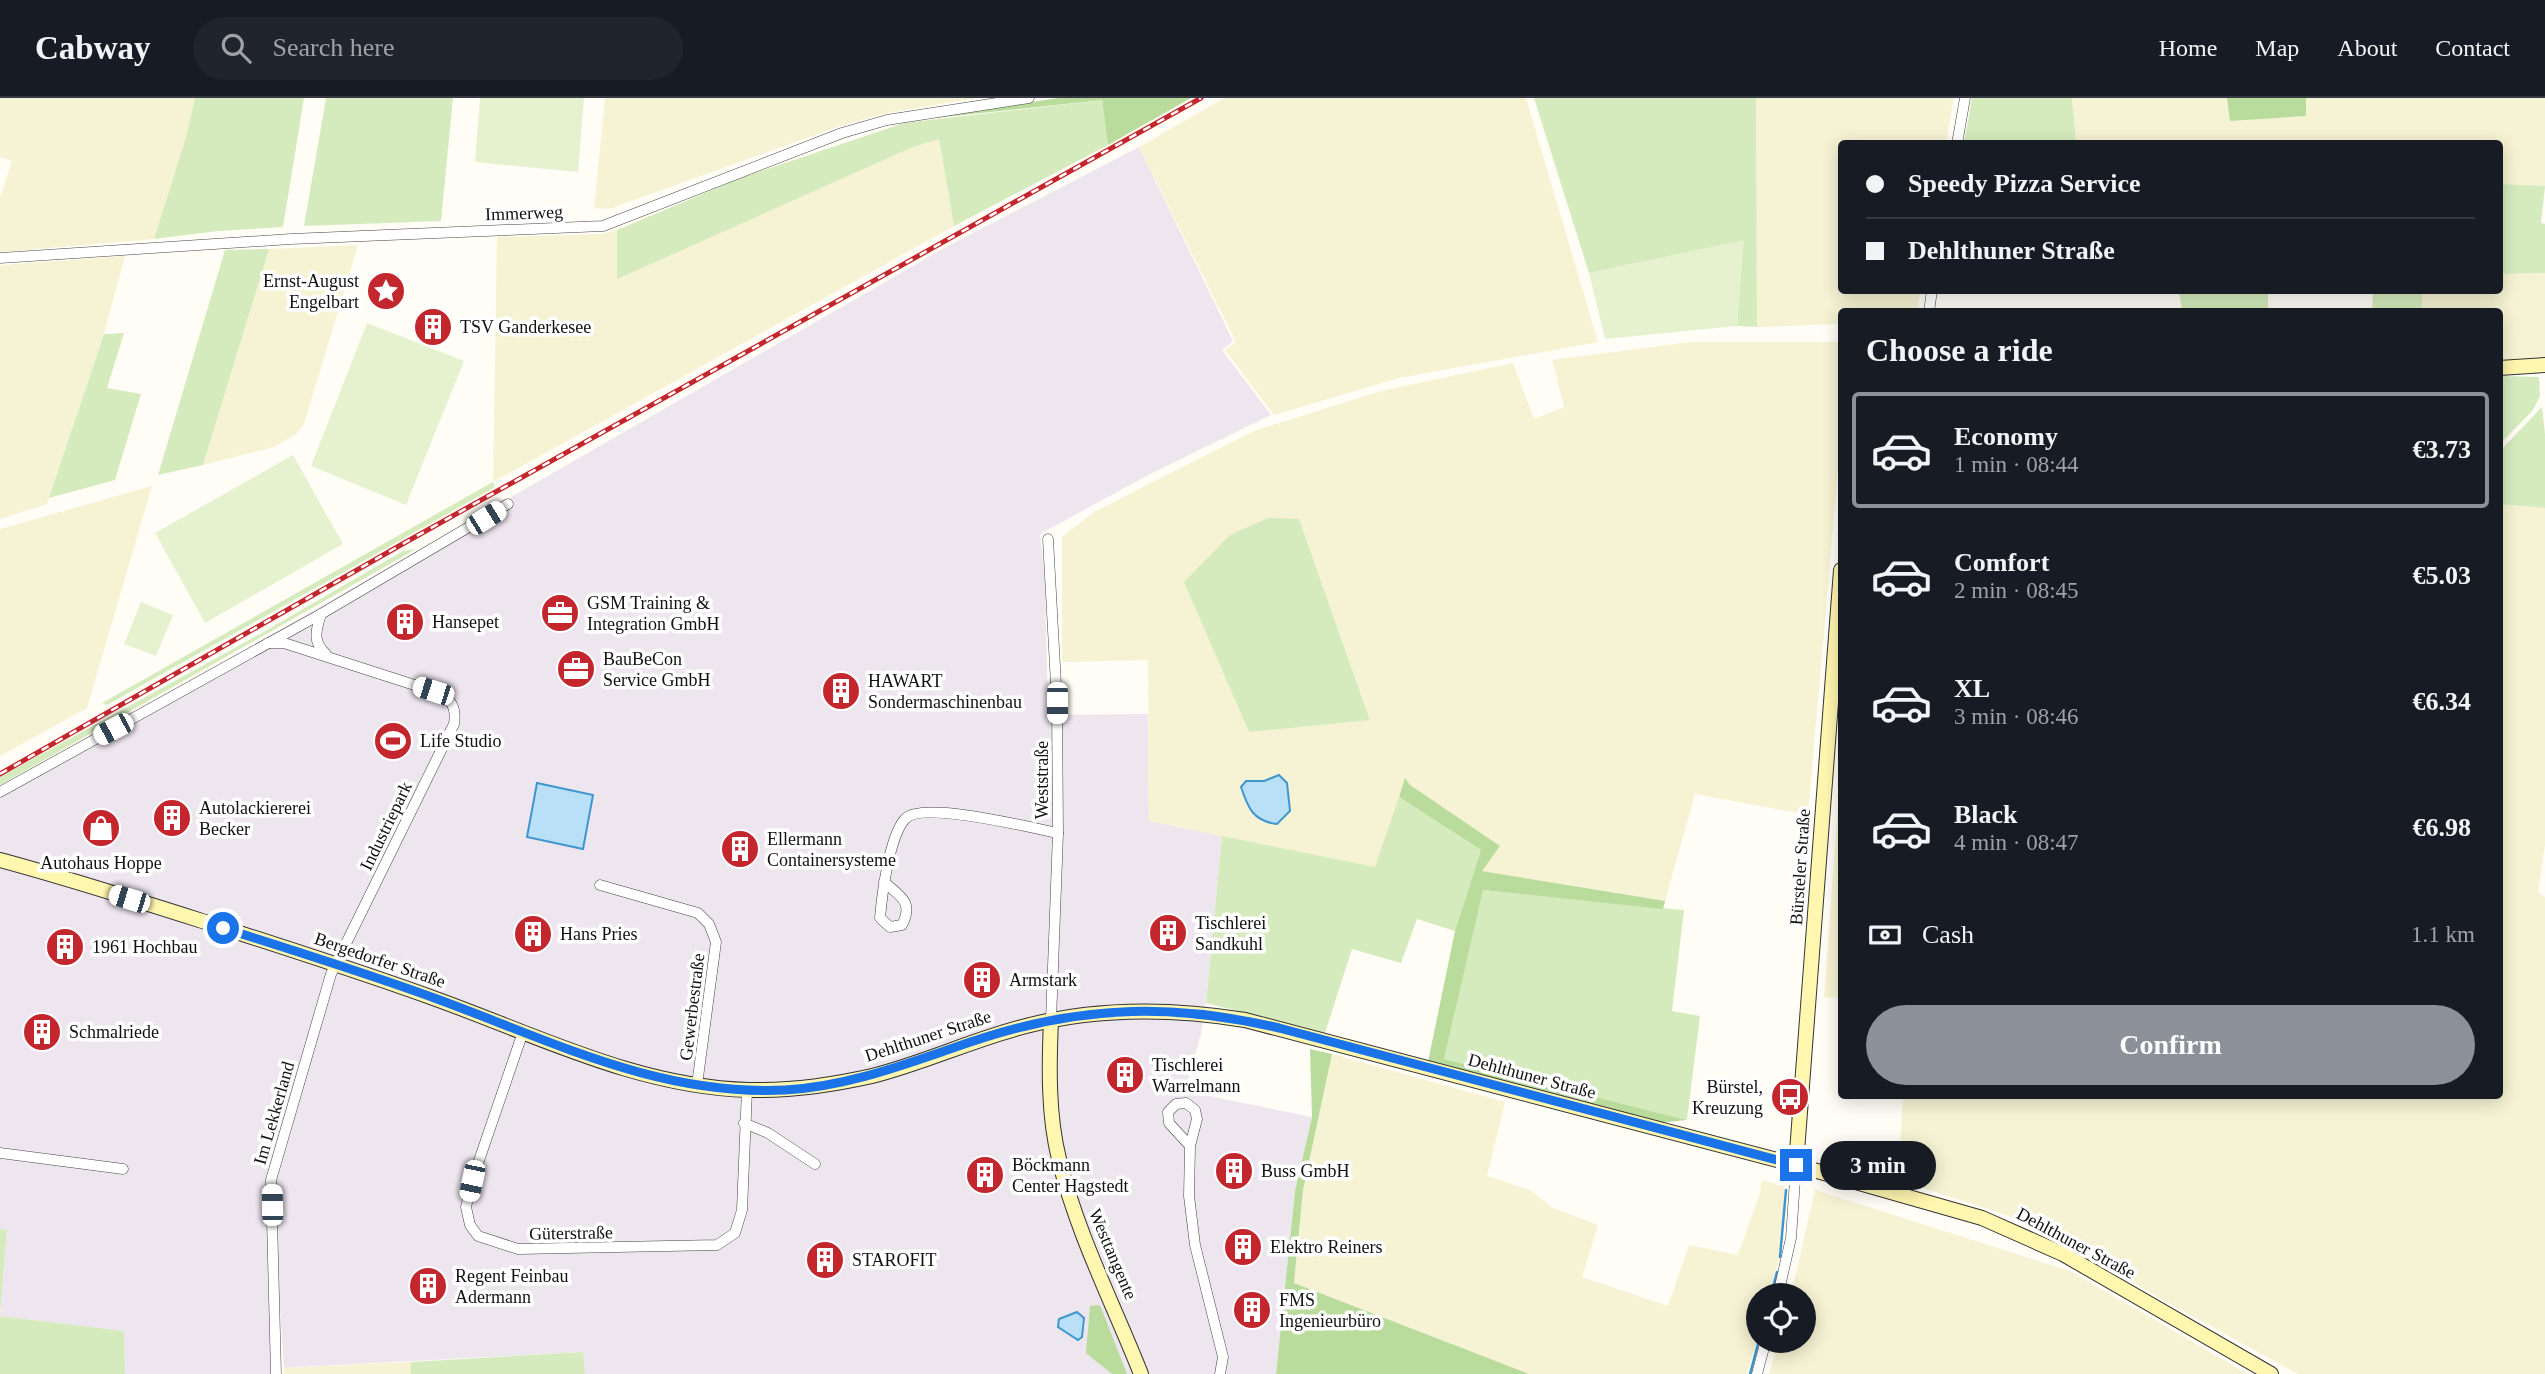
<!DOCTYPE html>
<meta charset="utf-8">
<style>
:root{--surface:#171b24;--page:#20242c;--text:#f1f3f6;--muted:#9ea1a6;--line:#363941;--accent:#8c9099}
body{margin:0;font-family:"Times New Roman",serif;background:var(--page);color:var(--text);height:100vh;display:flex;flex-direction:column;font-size:26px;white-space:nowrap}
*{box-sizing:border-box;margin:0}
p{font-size:23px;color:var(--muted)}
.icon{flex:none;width:38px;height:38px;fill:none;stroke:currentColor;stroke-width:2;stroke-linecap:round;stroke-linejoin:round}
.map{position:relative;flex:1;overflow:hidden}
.details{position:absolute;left:1838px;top:210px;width:665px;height:791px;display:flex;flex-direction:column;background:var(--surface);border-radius:7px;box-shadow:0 4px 18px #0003}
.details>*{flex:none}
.guide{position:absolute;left:1838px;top:42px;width:665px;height:154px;border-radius:7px;box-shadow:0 4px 18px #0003;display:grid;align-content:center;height:154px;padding:0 28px;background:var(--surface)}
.controls{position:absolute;left:1746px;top:1185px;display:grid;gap:14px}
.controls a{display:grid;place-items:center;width:70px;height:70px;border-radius:50%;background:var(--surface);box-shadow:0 4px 18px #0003;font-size:35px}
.end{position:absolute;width:32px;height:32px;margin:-16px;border:9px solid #1a73e8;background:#fff;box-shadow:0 0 0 4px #fff}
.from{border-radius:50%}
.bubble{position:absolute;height:49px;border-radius:24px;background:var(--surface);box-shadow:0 4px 18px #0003;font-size:23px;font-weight:700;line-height:49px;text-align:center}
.car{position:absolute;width:21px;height:42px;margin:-21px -10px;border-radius:9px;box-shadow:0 0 5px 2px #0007;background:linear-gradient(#fff 24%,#345 0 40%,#fff 0 76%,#345 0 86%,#fff 0)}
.guide b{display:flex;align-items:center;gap:24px;height:66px;font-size:26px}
.guide b+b{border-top:2px solid var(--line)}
.guide i{width:18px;height:18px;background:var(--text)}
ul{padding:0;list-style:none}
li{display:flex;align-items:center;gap:21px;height:116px;margin:0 14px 10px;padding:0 14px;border:4px solid transparent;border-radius:7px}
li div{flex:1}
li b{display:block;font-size:26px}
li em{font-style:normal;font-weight:700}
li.active{border-color:var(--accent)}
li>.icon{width:63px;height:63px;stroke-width:1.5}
h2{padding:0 28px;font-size:32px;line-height:84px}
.pay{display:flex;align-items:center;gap:18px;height:77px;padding:0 28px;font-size:26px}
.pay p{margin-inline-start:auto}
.button{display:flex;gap:14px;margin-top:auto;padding:14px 28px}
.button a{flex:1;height:80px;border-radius:42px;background:var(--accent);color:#fff;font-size:28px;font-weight:700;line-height:80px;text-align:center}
header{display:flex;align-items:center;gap:42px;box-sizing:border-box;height:98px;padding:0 35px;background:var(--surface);border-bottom:2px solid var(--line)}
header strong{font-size:33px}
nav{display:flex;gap:38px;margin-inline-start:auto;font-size:24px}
.search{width:490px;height:63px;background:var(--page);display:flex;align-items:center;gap:18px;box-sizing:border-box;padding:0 24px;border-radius:38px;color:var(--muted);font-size:26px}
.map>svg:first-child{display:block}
</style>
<header>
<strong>Cabway</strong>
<div class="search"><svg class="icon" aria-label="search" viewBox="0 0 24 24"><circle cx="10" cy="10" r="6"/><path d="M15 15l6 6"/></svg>Search here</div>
<nav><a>Home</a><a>Map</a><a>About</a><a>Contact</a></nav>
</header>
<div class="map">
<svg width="2545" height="1276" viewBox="0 0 2545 1276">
<rect width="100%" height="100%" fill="#fffdf5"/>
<path fill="#eee6ef" d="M 1139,49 L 1233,243 L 1222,252 L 1271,317 L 1150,376 L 1040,436 L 1045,484 L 1048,617 L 1148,616 L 1149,723 L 1222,738 L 1206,905 L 1201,936 L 1185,993 L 1312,1019 L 1295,1093 L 1276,1276 L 585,1276 L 582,1254 L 284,1270 L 278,1180 L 268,1180 L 272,1276 L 125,1276 L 123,1233 L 0,1218 L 7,1132 L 0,1131 L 0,688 L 264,541 L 946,149 Z"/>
<g fill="#f6f3d4" fill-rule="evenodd">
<path d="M 0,0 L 195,0 L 186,39 L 154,141 L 0,154 L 0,100 L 12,63 L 0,59 Z"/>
<path d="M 605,0 L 977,0 L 887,15 L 843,27 L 609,111 L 594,110 Z"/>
<path d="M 1224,0 L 1526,0 L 1598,244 L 1399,280 L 1274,317 L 1225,252 L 1236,244 L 1139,49 Z"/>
<path d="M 1756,0 L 1954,0 L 1946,45 L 1841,46 L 1841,192 L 1920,193 L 1918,210 L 1914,213 L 1841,214 L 1841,226 L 1757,229 Z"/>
<path d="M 2072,0 L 2227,0 L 2231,23 L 2306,18 L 2306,0 L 2545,0 L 2545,88 L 2499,86 L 2499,46 L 2076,45 Z"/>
<path d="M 939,41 L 954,128 L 493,384 L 497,139 L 602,136 L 617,132 L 617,180 L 913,49 Z"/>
<path d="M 358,147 L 304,326 L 295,337 L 274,349 L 203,367 L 269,151 Z"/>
<path d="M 125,158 L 104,236 L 47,406 L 0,421 L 0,167 Z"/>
<path d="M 2545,175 L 2545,262 L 2499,265 L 2499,214 L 2422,214 L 2422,193 L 2499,192 L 2499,176 Z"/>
<path d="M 1691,244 L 1841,244 L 1841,338 L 1808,717 L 1695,696 L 1665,803 L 1481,773 L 1499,748 L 1410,687 L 1405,681 L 1376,770 L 1149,723 L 1148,562 L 1062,564 L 1062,439 L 1094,414 L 1254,333 L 1381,293 L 1513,265 L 1534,321 L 1564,309 L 1552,262 ZM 1299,421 L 1370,621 L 1249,634 Z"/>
<path d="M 152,388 L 87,610 L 0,658 L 0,431 Z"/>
<path d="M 2499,406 L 2545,410 L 2545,747 L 2538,794 L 2545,799 L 2545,1276 L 2298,1276 L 2163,1202 L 2058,1140 L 2012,1119 L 1898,1082 L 1903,998 L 2499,998 Z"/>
<path d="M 1841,667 L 1841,900 L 1824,899 Z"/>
<path d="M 1332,956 L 1505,1004 L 1487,1078 L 1530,1092 L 1553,1110 L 1598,1127 L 1582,1179 L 1668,1208 L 1689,1147 L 1738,1157 L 1760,1095 L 1762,1082 L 1785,1088 L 1779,1161 L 1769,1197 L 1759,1197 L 1759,1235 L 1747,1276 L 1529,1276 L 1294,1185 L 1303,1092 Z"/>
<path d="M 1815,1092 L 2070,1173 L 2248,1276 L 1769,1276 L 1779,1243 L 1804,1242 L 1804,1197 L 1791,1197 Z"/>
<path d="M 411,1264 L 411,1276 L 284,1276 L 284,1270 Z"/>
</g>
<g fill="#d5ebbd">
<path d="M 195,0 L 304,0 L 283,129 L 218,133 L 154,141 L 186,39 Z"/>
<path d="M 326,0 L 453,0 L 441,123 L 304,128 Z"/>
<path d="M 1534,0 L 1756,0 L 1757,229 L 1737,228 L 1743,143 L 1589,175 Z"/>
<path d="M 1972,0 L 2072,0 L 2076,45 L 1964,45 Z"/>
<path d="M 1102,2 L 1108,47 L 954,128 L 939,41 L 913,49 L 617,181 L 617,132 L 743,79 L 904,25 Z"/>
<path d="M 2499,86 L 2545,88 L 2541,125 L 2545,126 L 2545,175 L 2499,176 Z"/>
<path d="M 269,151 L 203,367 L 158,377 L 225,152 Z"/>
<path d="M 2179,193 L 2268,193 L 2268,213 L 2182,213 Z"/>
<path d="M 2373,193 L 2422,193 L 2422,213 L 2372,213 Z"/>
<path d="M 124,235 L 107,290 L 141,296 L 115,382 L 49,400 L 104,236 Z"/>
<path d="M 2499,278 L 2539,279 L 2540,298 L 2533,312 L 2499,347 Z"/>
<path d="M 2542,309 L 2545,336 L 2545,410 L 2499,406 L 2499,354 Z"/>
<path d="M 493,384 L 495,389 L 107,607 L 102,605 Z"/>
<path d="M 1268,420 L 1299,421 L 1370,622 L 1249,634 L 1184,484 L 1230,437 Z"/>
<path d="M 416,451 L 0,687 L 0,679 L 260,536 L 403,453 Z"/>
<path d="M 1399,699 L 1481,752 L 1455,833 L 1417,821 L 1401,865 L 1352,851 L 1325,935 L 1206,905 L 1222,738 L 1375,769 Z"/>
<path d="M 1482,792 L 1684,812 L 1672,913 L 1700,918 L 1687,1022 L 1444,961 Z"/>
<path d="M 0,1131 L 7,1132 L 0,1218 L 124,1233 L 125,1276 L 0,1276 Z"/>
<path d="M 583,1254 L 585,1276 L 411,1276 L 411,1264 Z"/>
</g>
<g fill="#b9dc9c">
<path d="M 1059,0 L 1191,0 L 1108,47 L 1102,2 L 935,20 L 935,18 Z"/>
<path d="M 2227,0 L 2306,0 L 2306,18 L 2230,23 Z"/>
<path d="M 1405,680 L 1410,687 L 1500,748 L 1482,773 L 1665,803 L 1663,811 L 1483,792 L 1444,961 L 1687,1022 L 1658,1025 L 1428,964 L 1455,833 L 1481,752 L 1399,699 Z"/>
<path d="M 1310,951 L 1332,956 L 1303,1092 L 1294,1185 L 1529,1276 L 1276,1276 L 1295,1093 L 1312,1019 Z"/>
<path d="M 1100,1207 L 1127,1276 L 1112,1276 L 1086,1255 L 1090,1208 Z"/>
</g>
<g fill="#e6f2cf">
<path d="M 480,0 L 584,0 L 578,74 L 475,64 Z"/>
<path d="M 1744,142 L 1737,228 L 1605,241 L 1589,175 Z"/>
<path d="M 367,225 L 464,263 L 406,407 L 311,368 Z"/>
<path d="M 293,357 L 343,446 L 205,525 L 155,435 Z"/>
<path d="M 141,504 L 173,517 L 156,558 L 124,546 Z"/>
</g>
<g fill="#b9e0f7" stroke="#3f96cf" stroke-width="2">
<path d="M 1279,677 L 1287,685 L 1290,713 L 1277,726 C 1253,723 1248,710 1241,689 L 1246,683 L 1264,683 Z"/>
<path d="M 537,685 L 593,697 L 583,751 L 527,739 Z"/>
<path d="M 1077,1214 L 1084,1220 L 1082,1239 L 1078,1242 L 1058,1229 L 1059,1221 Z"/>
</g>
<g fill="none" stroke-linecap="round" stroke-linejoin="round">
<g stroke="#3f96cf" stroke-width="2.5">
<path d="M 1780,1159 L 1786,1092"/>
<path d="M 1771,1197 L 1777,1174"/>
<path d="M 1750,1276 L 1759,1242"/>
</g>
<defs>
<g id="street">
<path d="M 1957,46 L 1965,0"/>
<path d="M 0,160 L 291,141 L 603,128 L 842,35 L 887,22 L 1029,0"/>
<path d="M 1929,214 L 1932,192"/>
<path d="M 1048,441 L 1057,605 L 1058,735 L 1051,922"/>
<path d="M 321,516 C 316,532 312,544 326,556"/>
<path d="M 268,545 L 284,545 L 433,593 C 450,600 457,607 454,626 L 331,876 L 271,1082 L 276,1276"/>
<path d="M 0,694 L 321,516 L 508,406"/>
<path d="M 884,784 C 900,798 914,804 902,827 L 890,829 L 880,820 C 882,797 889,739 905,721 C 921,702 1032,730 1058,735"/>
<path d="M 600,787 L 698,815 L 709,826 L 716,844 L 697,987"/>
<path d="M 523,934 L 472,1083 L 466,1109 L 470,1127 L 478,1138 L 518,1151 L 717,1147 L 735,1135 L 742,1112 L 747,992"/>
<path d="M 744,1025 L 768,1035 L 815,1066"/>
<path d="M 1190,1048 L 1169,1025 L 1168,1014 L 1176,1006 L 1186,1005 L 1195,1012 L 1197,1021 L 1190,1048 L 1189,1098 L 1195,1147 L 1223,1259 L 1220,1276"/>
<path d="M 0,1055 L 123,1071"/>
<path d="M 1778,1197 L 1791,1140 L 1796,1067"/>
<path d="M 1757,1276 L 1766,1242"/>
</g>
<g id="secondary">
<path d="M 2499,270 L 2545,267"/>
<path d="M 0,762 C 67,780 133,801 199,822 C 277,847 356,872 433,900 C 537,937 637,989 749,992 C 791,993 832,987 872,978 C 924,965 974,941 1026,928 C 1099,909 1171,910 1245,922 L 1796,1067 L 1982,1120 L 2063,1156 L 2271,1276"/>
<path d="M 1051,922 C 1049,968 1048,1017 1059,1061 C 1077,1136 1113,1205 1141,1276"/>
<path d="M 1796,1067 L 1841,472"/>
</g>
</defs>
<use href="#street" stroke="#444" stroke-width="11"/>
<use href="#secondary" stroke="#333" stroke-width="16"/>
<use href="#street" stroke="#fff" stroke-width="10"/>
<use href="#secondary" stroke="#fff6b0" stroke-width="14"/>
<defs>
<path id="rail" d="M 0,676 L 406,444 L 1201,0"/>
</defs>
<use href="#rail" stroke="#c4262e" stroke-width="5"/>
<use href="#rail" stroke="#fff" stroke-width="2.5" stroke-dasharray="8" stroke-linecap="butt"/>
</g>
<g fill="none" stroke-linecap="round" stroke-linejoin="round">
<path stroke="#1a73e8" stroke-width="9" d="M 223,830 C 295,853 366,875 437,901 C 552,943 658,998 785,992 C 856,988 920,960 986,939 C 1088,907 1176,906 1279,930 L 1796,1067"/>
</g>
<defs>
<symbol id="sight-disc" viewBox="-11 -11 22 22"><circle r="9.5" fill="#c4262e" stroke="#fff"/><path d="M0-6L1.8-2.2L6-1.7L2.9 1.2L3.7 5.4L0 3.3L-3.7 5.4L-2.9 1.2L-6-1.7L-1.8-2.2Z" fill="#fff"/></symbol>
<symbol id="building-disc" viewBox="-11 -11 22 22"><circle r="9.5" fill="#c4262e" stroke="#fff"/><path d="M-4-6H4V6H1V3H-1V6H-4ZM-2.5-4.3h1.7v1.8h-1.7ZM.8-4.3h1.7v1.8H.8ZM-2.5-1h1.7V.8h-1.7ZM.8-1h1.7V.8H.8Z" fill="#fff"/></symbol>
<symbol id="office-disc" viewBox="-11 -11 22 22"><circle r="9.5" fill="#c4262e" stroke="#fff"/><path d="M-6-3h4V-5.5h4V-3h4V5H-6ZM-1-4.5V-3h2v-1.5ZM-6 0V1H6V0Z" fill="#fff"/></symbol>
<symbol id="stadium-disc" viewBox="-11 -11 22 22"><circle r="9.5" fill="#c4262e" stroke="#fff"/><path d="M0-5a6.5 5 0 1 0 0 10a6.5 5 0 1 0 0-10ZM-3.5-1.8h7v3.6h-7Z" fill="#fff"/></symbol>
<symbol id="shop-disc" viewBox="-11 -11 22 22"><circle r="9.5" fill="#c4262e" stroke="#fff"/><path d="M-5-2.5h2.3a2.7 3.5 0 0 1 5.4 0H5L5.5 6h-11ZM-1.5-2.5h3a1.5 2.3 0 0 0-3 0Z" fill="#fff"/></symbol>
<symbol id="bus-disc" viewBox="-11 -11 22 22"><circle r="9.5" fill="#c4262e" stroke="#fff"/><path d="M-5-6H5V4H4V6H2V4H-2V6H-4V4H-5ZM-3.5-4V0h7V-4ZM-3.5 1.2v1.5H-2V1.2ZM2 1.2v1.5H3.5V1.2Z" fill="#fff"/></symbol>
</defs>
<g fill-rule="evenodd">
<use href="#sight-disc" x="364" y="171" width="44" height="44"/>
<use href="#building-disc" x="411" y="207" width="44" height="44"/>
<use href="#office-disc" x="538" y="493" width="44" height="44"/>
<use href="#building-disc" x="383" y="502" width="44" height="44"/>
<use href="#office-disc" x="554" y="549" width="44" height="44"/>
<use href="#building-disc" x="819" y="571" width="44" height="44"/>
<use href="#stadium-disc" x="371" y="621" width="44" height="44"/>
<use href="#building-disc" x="150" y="698" width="44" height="44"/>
<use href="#shop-disc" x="79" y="708" width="44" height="44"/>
<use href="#building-disc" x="718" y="729" width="44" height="44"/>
<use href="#building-disc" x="1146" y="813" width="44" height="44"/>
<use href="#building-disc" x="511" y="814" width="44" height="44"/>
<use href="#building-disc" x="43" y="827" width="44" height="44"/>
<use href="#building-disc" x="960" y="860" width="44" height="44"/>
<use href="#building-disc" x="20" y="912" width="44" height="44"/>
<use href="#building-disc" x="1103" y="955" width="44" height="44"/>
<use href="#bus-disc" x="1768" y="977" width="44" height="44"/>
<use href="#building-disc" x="1212" y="1051" width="44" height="44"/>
<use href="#building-disc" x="963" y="1055" width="44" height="44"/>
<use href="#building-disc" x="1221" y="1127" width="44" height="44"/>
<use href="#building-disc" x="803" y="1140" width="44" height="44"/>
<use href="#building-disc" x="406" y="1166" width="44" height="44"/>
<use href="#building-disc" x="1230" y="1190" width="44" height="44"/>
</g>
<g text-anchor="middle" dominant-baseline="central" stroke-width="7" stroke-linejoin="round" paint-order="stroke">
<g font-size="18" fill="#111" stroke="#fff">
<text transform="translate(524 115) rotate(-2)">Immerweg</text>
<text transform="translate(1042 682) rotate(-90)">Weststraße</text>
<text transform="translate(386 728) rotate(-64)">Industriepark</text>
<text transform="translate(1800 769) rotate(-86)">Bürsteler Straße</text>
<text transform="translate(380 862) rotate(19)">Bergedorfer Straße</text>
<text transform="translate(692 909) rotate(-83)">Gewerbestraße</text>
<text transform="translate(928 938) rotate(-18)">Dehlthuner Straße</text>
<text transform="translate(1532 978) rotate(15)">Dehlthuner Straße</text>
<text transform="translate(274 1015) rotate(-74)">Im Lekkerland</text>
<text transform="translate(571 1135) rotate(-1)">Güterstraße</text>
<text transform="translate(2076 1145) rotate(28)">Dehlthuner Straße</text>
<text transform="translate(1113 1156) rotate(67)">Westtangente</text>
</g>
<g font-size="18" fill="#111" stroke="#fff" text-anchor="start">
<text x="359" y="183" text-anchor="end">Ernst-August<tspan x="359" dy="21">Engelbart</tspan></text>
<text x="460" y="229">TSV Ganderkesee</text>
<text x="587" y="505">GSM Training &amp;<tspan x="587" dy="21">Integration GmbH</tspan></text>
<text x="432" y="524">Hansepet</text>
<text x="603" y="561">BauBeCon<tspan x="603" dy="21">Service GmbH</tspan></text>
<text x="868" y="583">HAWART<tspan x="868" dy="21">Sondermaschinenbau</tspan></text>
<text x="420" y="643">Life Studio</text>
<text x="199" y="710">Autolackiererei<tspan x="199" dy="21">Becker</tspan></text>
<text x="767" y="741">Ellermann<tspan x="767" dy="21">Containersysteme</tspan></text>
<text x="101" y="765" text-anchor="middle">Autohaus Hoppe</text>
<text x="1195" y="825">Tischlerei<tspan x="1195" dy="21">Sandkuhl</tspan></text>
<text x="560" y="836">Hans Pries</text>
<text x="92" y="849">1961 Hochbau</text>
<text x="1009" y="882">Armstark</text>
<text x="69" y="934">Schmalriede</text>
<text x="1152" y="967">Tischlerei<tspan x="1152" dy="21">Warrelmann</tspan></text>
<text x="1763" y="989" text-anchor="end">Bürstel,<tspan x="1763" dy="21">Kreuzung</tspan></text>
<text x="1012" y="1067">Böckmann<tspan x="1012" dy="21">Center Hagstedt</tspan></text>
<text x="1261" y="1073">Buss GmbH</text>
<text x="1270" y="1149">Elektro Reiners</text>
<text x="852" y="1162">STAROFIT</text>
<text x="455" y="1178">Regent Feinbau<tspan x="455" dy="21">Adermann</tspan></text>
<text x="1279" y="1202">FMS<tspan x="1279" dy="21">Ingenieurbüro</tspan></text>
</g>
</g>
</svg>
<div class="controls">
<a><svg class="icon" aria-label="locate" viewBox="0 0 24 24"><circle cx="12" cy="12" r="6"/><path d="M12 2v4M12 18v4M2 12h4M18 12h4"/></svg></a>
</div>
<i class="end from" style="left:223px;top:830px"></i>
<i class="end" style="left:1796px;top:1067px"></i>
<div class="bubble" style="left:1820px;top:1043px;width:116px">3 min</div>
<i class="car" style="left:486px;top:420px;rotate:58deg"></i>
<i class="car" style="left:433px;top:593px;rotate:288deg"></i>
<i class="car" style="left:1057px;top:605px;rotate:180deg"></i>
<i class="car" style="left:113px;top:631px;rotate:242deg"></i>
<i class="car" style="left:129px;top:801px;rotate:287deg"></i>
<i class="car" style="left:472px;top:1083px;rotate:192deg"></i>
<i class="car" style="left:272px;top:1107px;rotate:359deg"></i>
<div class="guide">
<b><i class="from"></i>Speedy Pizza Service</b>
<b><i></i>Dehlthuner Straße</b>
</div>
<section class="details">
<h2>Choose a ride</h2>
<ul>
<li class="active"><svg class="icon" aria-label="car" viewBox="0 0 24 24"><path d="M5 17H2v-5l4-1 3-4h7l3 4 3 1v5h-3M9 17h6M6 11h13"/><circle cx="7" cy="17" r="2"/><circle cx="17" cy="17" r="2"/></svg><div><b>Economy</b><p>1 min · 08:44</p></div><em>€3.73</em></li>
<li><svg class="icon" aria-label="car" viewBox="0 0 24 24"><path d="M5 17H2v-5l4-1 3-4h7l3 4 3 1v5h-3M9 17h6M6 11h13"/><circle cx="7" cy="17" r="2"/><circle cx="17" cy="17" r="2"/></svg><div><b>Comfort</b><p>2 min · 08:45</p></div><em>€5.03</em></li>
<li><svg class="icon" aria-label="car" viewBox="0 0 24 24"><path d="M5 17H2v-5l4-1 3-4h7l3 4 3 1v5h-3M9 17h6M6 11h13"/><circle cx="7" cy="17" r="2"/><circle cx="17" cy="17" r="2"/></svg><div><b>XL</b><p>3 min · 08:46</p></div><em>€6.34</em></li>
<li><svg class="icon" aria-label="car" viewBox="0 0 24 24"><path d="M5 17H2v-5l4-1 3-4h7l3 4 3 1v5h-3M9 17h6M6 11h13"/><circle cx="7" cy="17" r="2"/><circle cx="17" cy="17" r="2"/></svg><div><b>Black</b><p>4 min · 08:47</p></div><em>€6.98</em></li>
</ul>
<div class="pay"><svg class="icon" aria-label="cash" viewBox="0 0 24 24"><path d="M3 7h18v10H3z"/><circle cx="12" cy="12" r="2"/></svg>Cash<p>1.1 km</p></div>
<div class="button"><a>Confirm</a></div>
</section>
</div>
